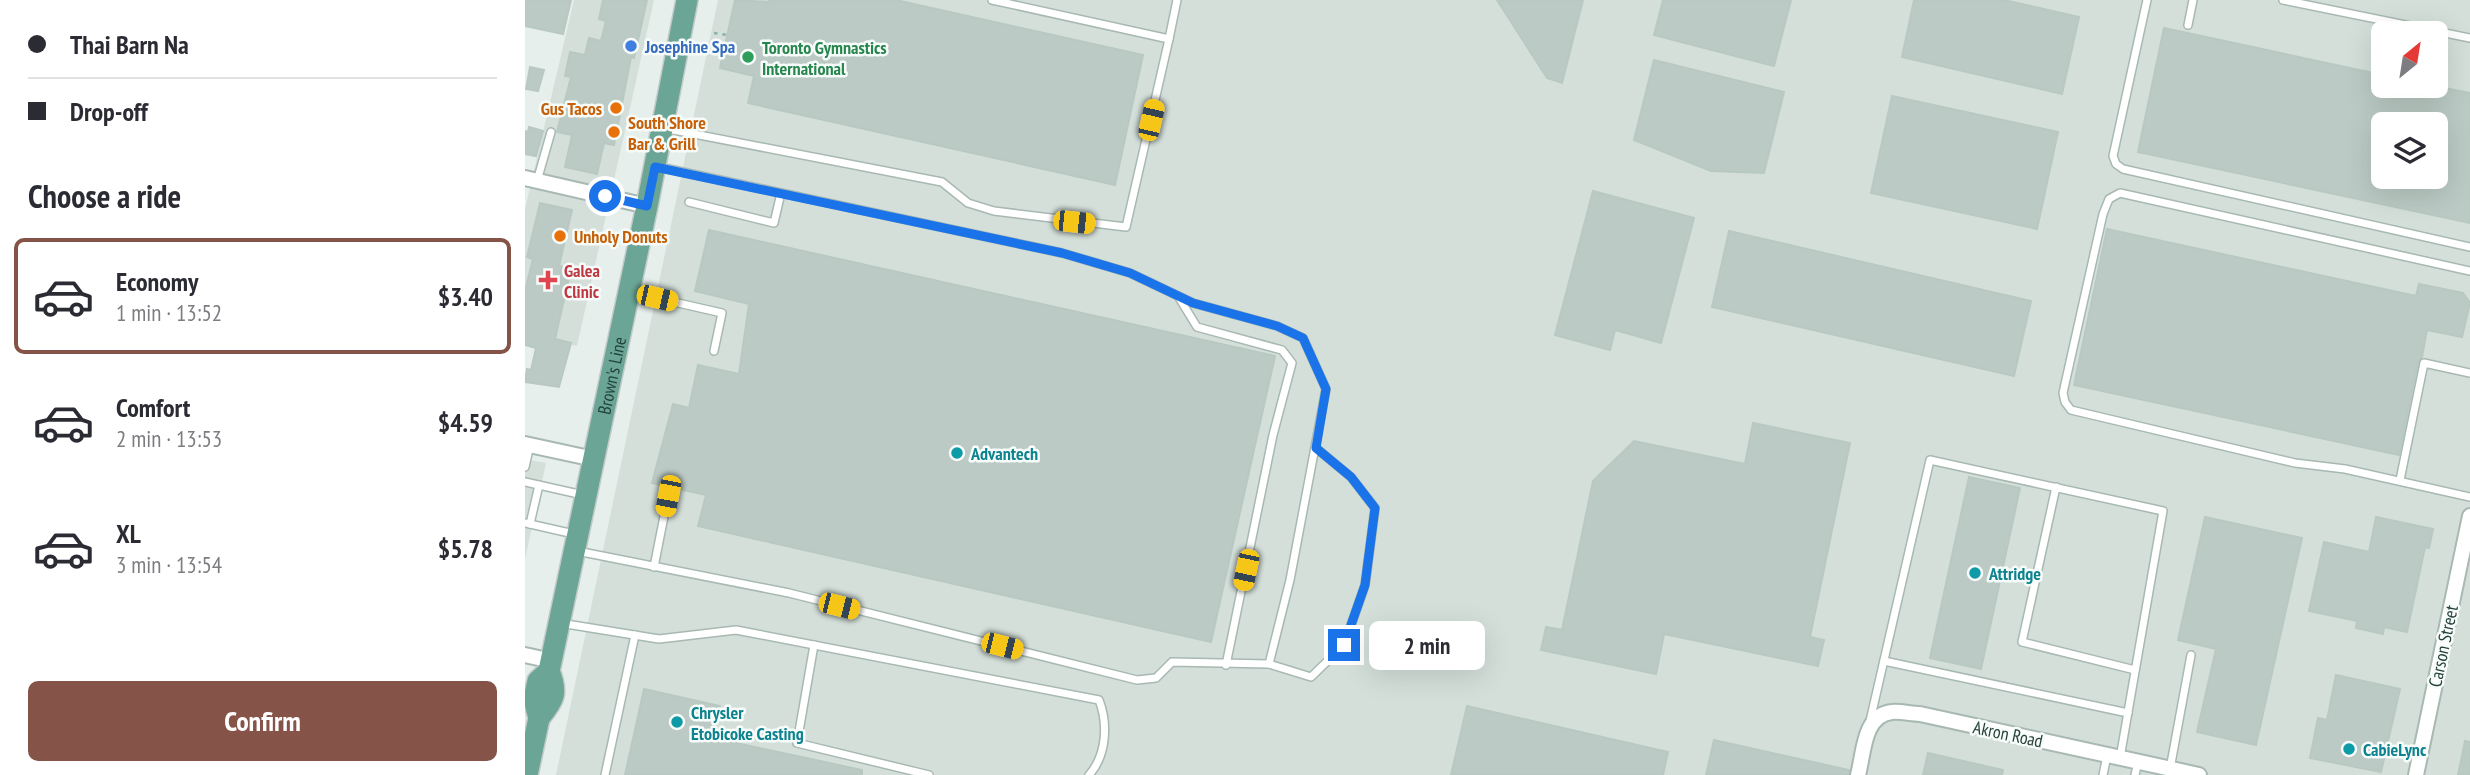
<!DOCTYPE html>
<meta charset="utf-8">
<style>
:root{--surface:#fff;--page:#f7f7f7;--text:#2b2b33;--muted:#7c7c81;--line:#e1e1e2;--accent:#855347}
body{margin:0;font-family:"PT Sans Narrow",sans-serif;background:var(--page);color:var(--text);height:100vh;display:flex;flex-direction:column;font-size:26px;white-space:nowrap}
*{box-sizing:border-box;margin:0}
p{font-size:23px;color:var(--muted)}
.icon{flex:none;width:38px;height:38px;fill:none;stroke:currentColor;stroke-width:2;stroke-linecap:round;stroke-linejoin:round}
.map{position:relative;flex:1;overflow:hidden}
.sheet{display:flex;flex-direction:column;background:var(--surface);width:525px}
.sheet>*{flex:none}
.guide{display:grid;align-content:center;height:154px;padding:0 28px;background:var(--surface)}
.needle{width:46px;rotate:30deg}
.fabs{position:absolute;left:1846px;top:21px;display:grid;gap:14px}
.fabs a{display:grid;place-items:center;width:77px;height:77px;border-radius:10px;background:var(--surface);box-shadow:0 7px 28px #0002;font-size:35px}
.end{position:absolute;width:32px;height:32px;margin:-16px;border:9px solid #1a73e8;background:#fff;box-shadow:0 0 0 4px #fff}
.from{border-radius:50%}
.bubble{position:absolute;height:49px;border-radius:10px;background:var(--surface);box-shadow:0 7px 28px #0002;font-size:23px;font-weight:700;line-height:49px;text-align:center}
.car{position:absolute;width:21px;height:42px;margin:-21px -10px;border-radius:9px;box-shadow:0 0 5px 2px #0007;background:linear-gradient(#f5c518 24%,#345 0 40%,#f5c518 0 76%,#345 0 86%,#f5c518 0)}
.guide b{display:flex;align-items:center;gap:24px;height:66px;font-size:26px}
.guide b+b{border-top:2px solid var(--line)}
.guide i{width:18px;height:18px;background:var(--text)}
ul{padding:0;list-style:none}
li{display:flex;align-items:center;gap:21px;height:116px;margin:0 14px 10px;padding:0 14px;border:4px solid transparent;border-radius:10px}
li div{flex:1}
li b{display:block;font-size:26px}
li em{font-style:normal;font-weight:700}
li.on{border-color:var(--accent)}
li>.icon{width:63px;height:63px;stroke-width:1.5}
h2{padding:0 28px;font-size:32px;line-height:84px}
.cta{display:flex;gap:14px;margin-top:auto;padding:14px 28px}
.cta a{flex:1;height:80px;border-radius:10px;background:var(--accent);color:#fff;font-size:28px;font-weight:700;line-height:80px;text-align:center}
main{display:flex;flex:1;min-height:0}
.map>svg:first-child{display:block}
</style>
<main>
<section class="sheet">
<div class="guide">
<b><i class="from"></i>Thai Barn Na</b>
<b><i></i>Drop-off</b>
</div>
<h2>Choose a ride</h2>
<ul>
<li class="on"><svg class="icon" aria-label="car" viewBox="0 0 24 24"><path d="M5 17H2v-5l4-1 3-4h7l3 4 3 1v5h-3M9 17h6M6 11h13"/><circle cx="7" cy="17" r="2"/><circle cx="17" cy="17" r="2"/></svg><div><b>Economy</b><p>1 min · 13:52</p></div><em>$3.40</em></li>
<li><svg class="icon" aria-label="car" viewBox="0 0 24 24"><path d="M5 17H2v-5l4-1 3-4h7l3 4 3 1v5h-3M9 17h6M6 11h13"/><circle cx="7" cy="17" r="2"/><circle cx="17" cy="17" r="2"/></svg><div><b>Comfort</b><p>2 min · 13:53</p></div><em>$4.59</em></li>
<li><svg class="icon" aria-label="car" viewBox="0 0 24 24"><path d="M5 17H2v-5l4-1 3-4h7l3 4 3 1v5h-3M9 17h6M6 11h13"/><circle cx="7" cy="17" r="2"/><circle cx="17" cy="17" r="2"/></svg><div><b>XL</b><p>3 min · 13:54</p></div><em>$5.78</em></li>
</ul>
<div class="cta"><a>Confirm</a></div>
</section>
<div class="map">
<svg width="1945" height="775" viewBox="0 0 1945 775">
<rect width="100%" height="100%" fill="#e6efeb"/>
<g fill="#d4dfda" fill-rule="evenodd">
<path d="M 49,0 L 129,0 L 52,346 L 0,333 L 0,209 Z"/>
<path d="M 193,0 L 1945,0 L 1945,775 L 31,775 ZM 1858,33 L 1911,33 L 1911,86 L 1858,86 ZM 1858,124 L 1911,124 L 1911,177 L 1858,177 Z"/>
<path d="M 0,459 L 21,463 L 0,559 Z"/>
</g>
<g fill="#bbcac4" stroke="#b8c9c2" stroke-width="2" fill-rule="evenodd">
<path d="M 0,0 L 46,0 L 38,34 L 0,26 Z"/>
<path d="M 78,0 L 122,0 L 109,58 L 106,57 L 89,145 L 79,143 L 72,174 L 40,167 L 47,135 L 32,132 L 46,77 L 40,76 L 45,52 L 60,55 L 64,38 L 76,41 L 81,21 L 74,19 Z"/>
<path d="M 210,0 L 244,2 L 244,0 L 371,0 L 618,55 L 590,185 L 223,103 L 229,76 L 195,68 Z"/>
<path d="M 972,0 L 1058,0 L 1037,83 L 1022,78 Z"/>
<path d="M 1138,0 L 1266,0 L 1249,66 L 1129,35 Z"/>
<path d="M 1389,0 L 1479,0 L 1554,17 L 1537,94 L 1377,57 Z"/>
<path d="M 1639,28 L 1858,75 L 1858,86 L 1910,86 L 1945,93 L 1945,223 L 1613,152 ZM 1858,124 L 1911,124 L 1911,177 L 1858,177 Z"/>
<path d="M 1129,60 L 1259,92 L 1239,173 L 1186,171 L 1109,140 Z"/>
<path d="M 5,67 L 19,70 L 13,91 L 1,89 Z"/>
<path d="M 1367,96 L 1533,132 L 1512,229 L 1346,193 Z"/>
<path d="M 4,127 L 18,131 L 11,156 L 0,154 L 0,131 L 3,132 Z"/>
<path d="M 1068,191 L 1169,218 L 1136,343 L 1090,330 L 1085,350 L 1030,335 Z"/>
<path d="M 15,203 L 47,210 L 34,266 L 46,269 L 30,339 L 46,343 L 34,387 L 0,382 L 2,369 L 6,370 L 11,348 L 0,345 L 0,291 L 8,259 L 2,257 Z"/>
<path d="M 1582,229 L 1891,296 L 1894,284 L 1938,293 L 1945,303 L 1937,337 L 1902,330 L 1897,357 L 1893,362 L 1874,455 L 1549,385 Z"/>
<path d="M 184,230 L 750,356 L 686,642 L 173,526 L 181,495 L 127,483 L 148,404 L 164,408 L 173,365 L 214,374 L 224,304 L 170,291 Z"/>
<path d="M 1204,231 L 1506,301 L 1489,376 L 1187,307 Z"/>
<path d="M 1228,423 L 1325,443 L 1285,637 L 1299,640 L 1293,666 L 1139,634 L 1131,674 L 1016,650 L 1021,627 L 1037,630 L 1068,481 L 1109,441 L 1220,464 Z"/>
<path d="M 1444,477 L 1495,488 L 1456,669 L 1405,658 Z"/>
<path d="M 1680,517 L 1777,538 L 1731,745 L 1672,732 L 1691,649 L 1653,640 Z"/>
<path d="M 1851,517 L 1908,529 L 1904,548 L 1900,547 L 1882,632 L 1859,627 L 1858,634 L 1831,628 L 1832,621 L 1784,611 L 1799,542 L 1844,552 Z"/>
<path d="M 1811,675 L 1875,689 L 1856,772 L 1785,758 L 1793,718 L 1802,720 Z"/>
<path d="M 119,689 L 195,706 L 188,738 L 337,770 L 337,775 L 100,775 Z"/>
<path d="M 942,706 L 1143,752 L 1138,775 L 926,775 Z"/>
<path d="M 1189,740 L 1324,770 L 1324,775 L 1181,775 Z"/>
<path d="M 1940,741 L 1945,742 L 1945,775 L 1933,775 Z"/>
<path d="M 1403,753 L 1478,770 L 1477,775 L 1398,775 Z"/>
</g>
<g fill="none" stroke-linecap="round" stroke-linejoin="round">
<defs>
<g id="service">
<path d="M 467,0 L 644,39 L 652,0"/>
<path d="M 1622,0 L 1588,156 L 1591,164 L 1598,169 L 1945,247"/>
<path d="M 1758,0 L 1945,38"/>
<path d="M 1663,25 L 1668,0"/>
<path d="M 138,128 L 417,182 L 443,203 L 469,211 L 601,227 L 644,39"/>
<path d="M 134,167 L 537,253 L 605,273 L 668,303 L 752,326 L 778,338 L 801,389 L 765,580 L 744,664"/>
<path d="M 12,181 L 26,132"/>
<path d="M 164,202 L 249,223 L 256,193"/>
<path d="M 1945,271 L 1595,193 L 1584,199 L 1578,214 L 1538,393 L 1540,402 L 1546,410 L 1770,463 L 1820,469 L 1945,497"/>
<path d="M 105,292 L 197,313 L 189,351"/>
<path d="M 653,296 L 672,327 L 757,350 L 767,363 L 748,435 L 701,665"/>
<path d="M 0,467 L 5,445"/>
<path d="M 1875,480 L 1899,363 L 1945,373"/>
<path d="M 0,482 L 58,495"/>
<path d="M 1531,487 L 1497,642 L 1610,670"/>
<path d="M 0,523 L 49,534"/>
<path d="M 5,524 L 14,485"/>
<path d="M 52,551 L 264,593 L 612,680 L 631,678 L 647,662 L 744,664 L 786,677 L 819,645 L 840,585 L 850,508 L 826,477 L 791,448"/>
<path d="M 129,567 L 143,496"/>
<path d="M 35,623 L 134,639 L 211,630 L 574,700 C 583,723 582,755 564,775"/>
<path d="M 289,645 L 272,743 L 404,775"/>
<path d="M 1359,661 L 1603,713"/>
<path d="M 1345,721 L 1405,460 L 1638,511 L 1595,758"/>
<path d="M 1645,769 L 1666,655"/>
<path d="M 80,775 L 110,635"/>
<path d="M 1578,775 L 1582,756"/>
<path d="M 1610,775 L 1613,762"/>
</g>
<g id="minor">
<path d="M 0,178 L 122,206"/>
<path d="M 0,444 L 69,459"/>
<path d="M 0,655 L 27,661"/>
<path d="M 1333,775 C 1339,753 1338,715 1367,712 C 1376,711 1386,714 1395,714 L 1674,775"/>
<path d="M 1891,775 L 1945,516"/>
</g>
<g id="primary">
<path id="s1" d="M 14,718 C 29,700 33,693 24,671 L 122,206 L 162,0"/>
<path d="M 2,775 L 14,718 L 9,699 L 13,681 L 24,671"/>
</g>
</defs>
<use href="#service" stroke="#a8b8b2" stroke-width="10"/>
<use href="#minor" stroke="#a8b8b2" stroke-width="18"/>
<use href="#primary" stroke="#c2cac8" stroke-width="24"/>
<path stroke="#86b3a5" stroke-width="2.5" stroke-dasharray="3.5 5" stroke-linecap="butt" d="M 189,33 L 202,35"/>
<use href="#service" stroke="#fff" stroke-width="7"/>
<use href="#minor" stroke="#fff" stroke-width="14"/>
<use href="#primary" stroke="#6aa596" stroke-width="21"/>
</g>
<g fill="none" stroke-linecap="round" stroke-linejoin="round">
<path stroke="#1a73e8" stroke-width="9" d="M 80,196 L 122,206 L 130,167 L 537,253 L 605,273 L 668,303 L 752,326 L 778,338 L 801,389 L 791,448 L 826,477 L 850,508 L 840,585 L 819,645"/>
</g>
<circle fill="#3f7fe0" stroke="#f7fbf9" stroke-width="2.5" cx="106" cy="46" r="7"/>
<circle fill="#2e9e5b" stroke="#f7fbf9" stroke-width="2.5" cx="223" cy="57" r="7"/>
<g fill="#e8710a" stroke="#f7fbf9" stroke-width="2.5">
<circle cx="91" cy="108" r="7"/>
<circle cx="89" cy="132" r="7"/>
<circle cx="35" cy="236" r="7"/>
</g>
<path fill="#e0444e" stroke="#f7fbf9" stroke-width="2.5" d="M19.5 269.5h7v7h7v7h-7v7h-7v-7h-7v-7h7z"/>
<g fill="#0f9aa8" stroke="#f7fbf9" stroke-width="2.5">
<circle cx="432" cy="453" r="7"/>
<circle cx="1450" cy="573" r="7"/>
<circle cx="152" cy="722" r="7"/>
<circle cx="1824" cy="749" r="7"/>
</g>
<g text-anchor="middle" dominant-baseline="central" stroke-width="5" stroke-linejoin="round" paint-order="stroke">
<g font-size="18" font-weight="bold" fill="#366cbe" stroke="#f7fbf9" text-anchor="start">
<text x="120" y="46">Josephine Spa</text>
</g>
<g font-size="18" font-weight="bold" fill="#27864d" stroke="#f7fbf9" text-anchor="start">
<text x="237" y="47">Toronto Gymnastics<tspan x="237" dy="21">International</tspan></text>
</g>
<g font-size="18" font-weight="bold" fill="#c56008" stroke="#f7fbf9" text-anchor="start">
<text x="77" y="108" text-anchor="end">Gus Tacos</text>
<text x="103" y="122">South Shore<tspan x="103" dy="21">Bar &amp; Grill</tspan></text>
<text x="49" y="236">Unholy Donuts</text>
</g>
<g font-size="18" font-weight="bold" fill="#be3a42" stroke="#f7fbf9" text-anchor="start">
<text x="39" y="270">Galea<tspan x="39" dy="21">Clinic</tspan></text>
</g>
<g font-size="18" fill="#24423a" stroke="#f7fbf9">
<text stroke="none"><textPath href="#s1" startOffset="354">Brown's Line</textPath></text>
<text transform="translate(1918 646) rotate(-78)">Carson Street</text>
<text transform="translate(1483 734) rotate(12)">Akron Road</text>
</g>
<g font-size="18" font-weight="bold" fill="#0d838f" stroke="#f7fbf9" text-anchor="start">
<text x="446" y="453">Advantech</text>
<text x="1464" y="573">Attridge</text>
<text x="166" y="712">Chrysler<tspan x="166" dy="21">Etobicoke Casting</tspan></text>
<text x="1838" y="749">CabieLync</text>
</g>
</g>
</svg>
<div class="fabs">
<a><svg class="needle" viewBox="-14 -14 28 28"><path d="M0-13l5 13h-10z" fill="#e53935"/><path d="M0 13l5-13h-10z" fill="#7c7c81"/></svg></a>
<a><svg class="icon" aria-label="layers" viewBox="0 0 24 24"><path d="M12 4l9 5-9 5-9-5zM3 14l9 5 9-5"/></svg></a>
</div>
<i class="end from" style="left:80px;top:196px"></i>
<i class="end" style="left:819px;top:645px"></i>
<div class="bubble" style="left:844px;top:621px;width:116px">2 min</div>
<i class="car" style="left:626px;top:120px;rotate:13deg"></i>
<i class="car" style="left:549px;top:222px;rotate:96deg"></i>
<i class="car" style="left:132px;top:298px;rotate:103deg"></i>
<i class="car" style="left:143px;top:496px;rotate:191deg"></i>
<i class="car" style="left:721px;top:570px;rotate:192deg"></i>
<i class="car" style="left:314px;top:606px;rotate:104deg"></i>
<i class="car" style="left:477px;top:646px;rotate:104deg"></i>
</div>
</main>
